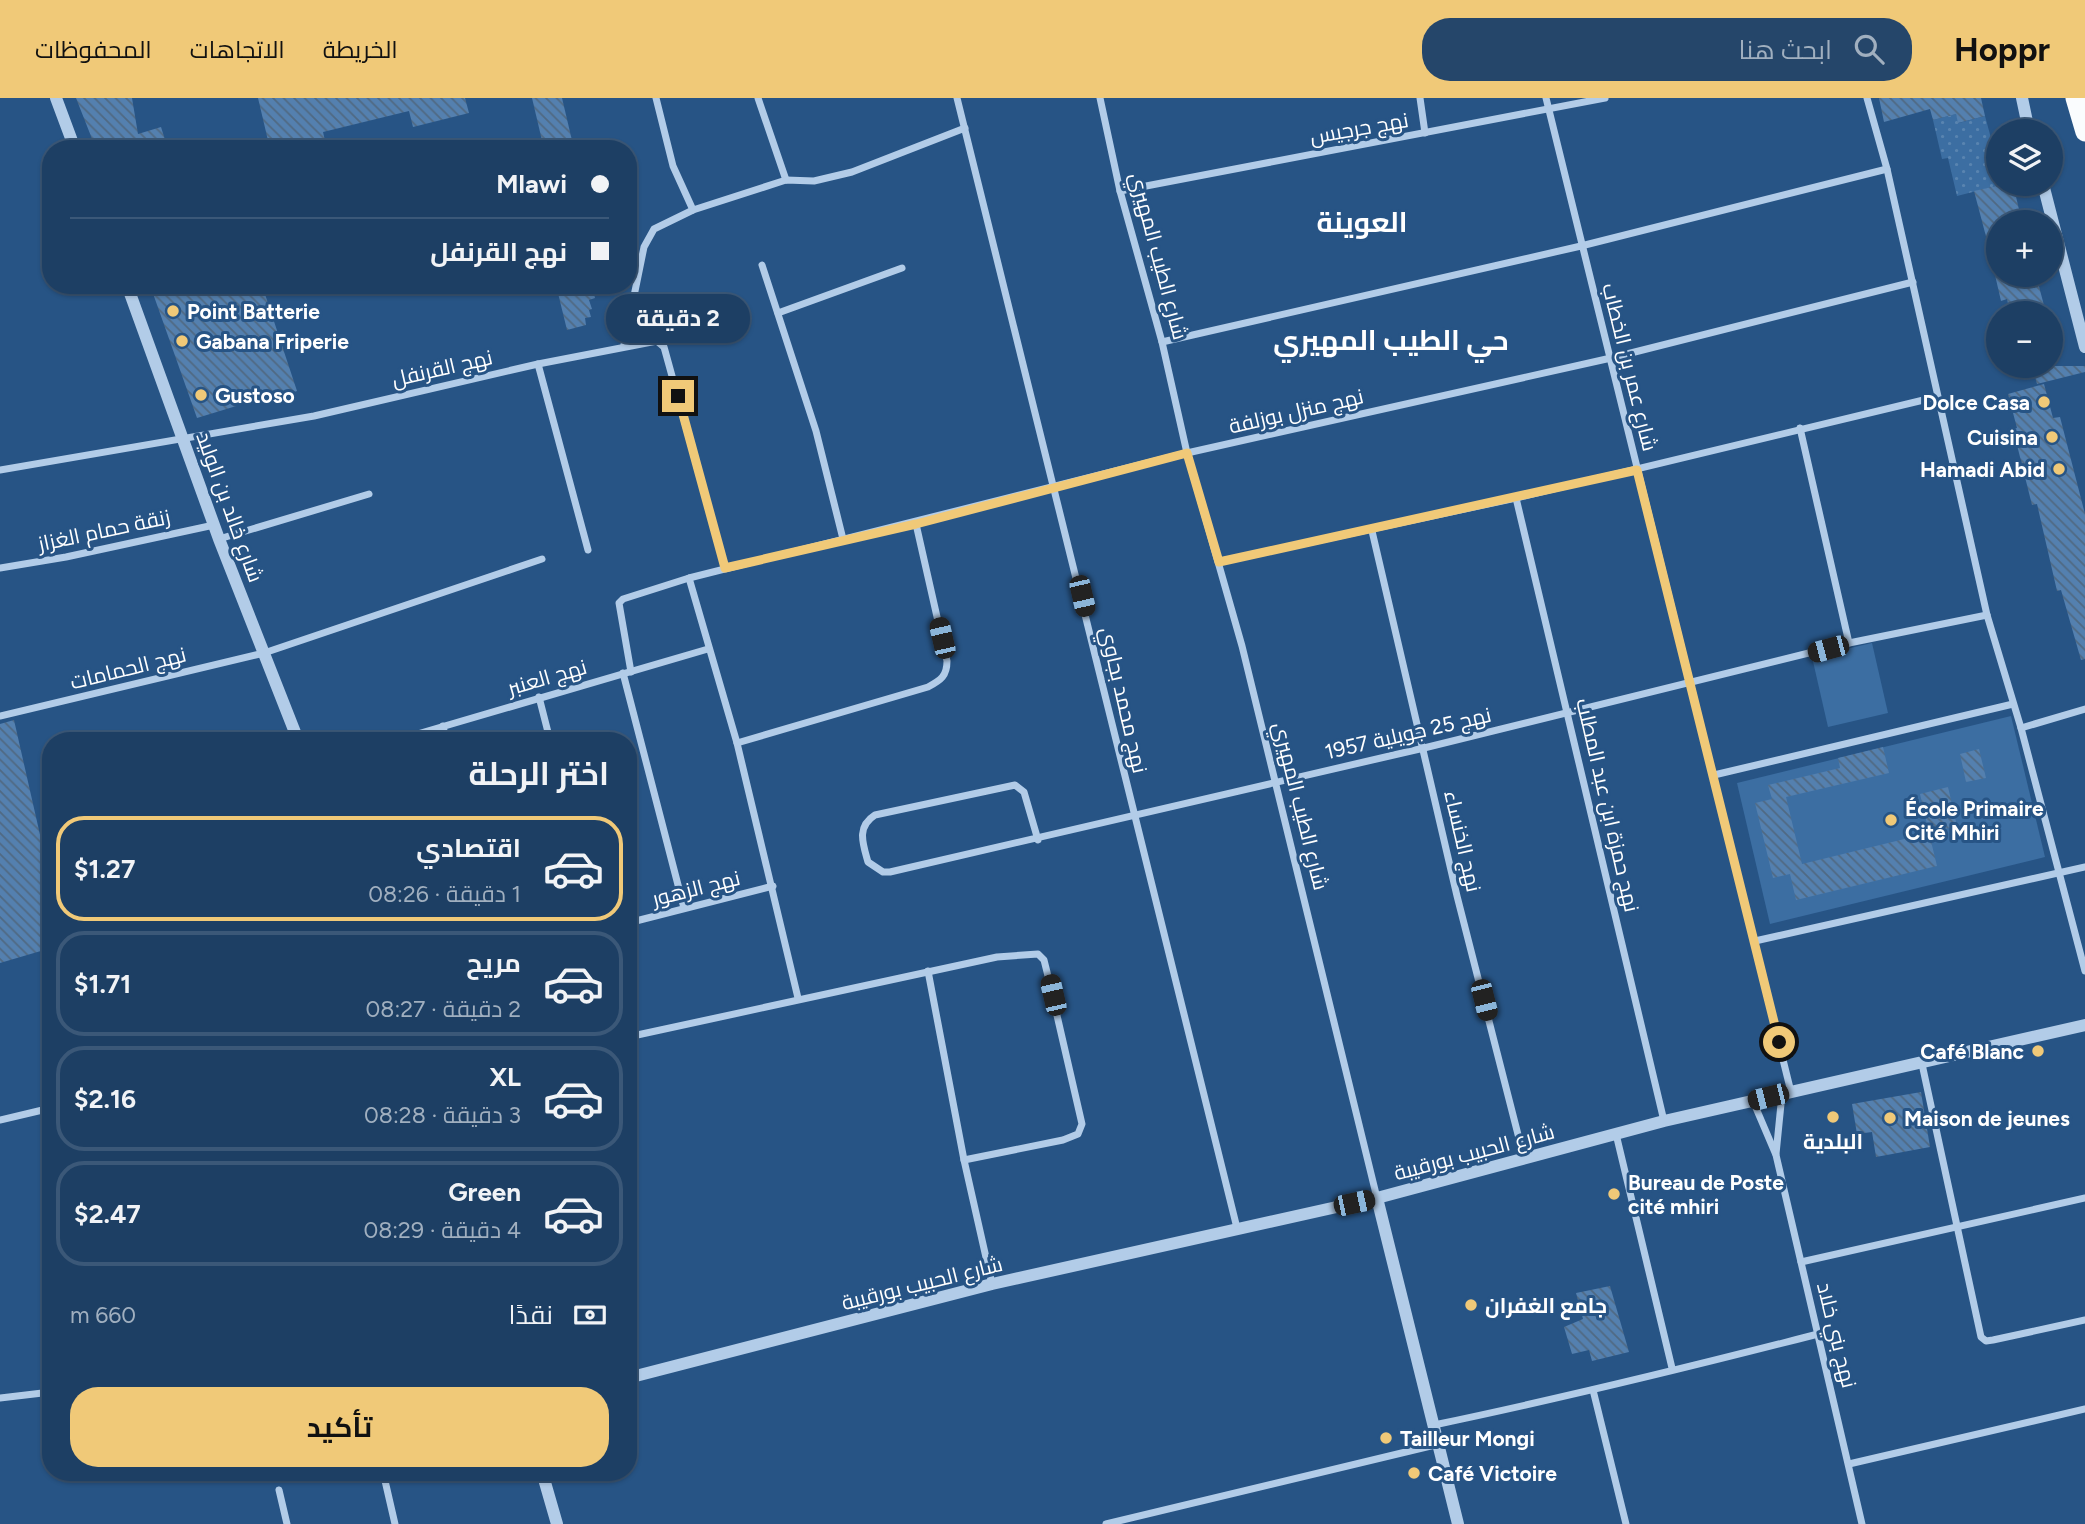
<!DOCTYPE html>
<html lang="ar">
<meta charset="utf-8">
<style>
:root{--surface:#1d3f64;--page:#25466a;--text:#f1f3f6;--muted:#a0afbf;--line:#3b5878;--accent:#f0c978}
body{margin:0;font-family:Figtree,Cairo,sans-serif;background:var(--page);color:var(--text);direction:rtl;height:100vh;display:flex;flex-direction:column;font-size:26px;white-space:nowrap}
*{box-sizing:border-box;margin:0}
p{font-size:23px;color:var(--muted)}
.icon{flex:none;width:38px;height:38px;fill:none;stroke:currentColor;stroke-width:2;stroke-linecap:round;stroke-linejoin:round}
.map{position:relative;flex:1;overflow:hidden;direction:ltr}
.panel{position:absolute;left:42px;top:634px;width:595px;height:749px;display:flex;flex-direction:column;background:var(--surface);border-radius:28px;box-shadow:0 2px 5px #0004,0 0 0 2px var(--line);direction:rtl}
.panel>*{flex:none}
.guide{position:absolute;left:42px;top:42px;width:595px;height:154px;border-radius:28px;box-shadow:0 2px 5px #0004,0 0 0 2px var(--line);direction:rtl;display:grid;align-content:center;height:154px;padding:0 28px;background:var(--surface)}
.tools{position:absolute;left:1986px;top:21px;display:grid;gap:14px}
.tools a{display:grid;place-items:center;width:77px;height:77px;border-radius:50%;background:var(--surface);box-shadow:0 2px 5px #0004,0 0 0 2px var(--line);font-size:35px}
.end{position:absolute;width:32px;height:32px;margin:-16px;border:9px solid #f0c978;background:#111;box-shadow:0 0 0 4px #111}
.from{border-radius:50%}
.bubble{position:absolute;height:49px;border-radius:24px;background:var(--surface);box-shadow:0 2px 5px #0004,0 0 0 2px var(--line);font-size:23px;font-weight:700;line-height:49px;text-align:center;direction:rtl}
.car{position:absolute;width:21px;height:42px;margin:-21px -10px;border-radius:9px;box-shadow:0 0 5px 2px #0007;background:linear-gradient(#222 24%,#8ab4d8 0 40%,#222 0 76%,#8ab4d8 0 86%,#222 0)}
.guide b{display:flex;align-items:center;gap:24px;height:66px;font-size:26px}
.guide b+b{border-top:2px solid var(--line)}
.guide i{width:18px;height:18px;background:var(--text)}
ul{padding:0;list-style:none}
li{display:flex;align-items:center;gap:21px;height:105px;margin:0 14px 10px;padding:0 14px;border:4px solid var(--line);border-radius:28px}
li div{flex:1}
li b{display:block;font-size:26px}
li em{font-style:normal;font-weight:700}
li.selected{border-color:var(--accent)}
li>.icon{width:63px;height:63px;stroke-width:1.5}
h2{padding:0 28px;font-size:32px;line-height:84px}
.pay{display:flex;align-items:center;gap:18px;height:77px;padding:0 28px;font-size:26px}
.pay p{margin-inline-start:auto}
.button{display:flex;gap:14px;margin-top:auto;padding:14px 28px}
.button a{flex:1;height:80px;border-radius:28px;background:var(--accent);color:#111;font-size:28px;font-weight:700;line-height:80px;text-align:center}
header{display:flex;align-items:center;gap:42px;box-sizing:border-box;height:98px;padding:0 35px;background:var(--accent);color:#111}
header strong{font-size:33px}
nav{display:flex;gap:38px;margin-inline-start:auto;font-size:24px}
.search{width:490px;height:63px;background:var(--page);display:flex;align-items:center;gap:18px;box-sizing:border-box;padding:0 24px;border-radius:28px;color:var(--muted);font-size:26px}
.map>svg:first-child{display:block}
</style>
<header>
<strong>Hoppr</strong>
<div class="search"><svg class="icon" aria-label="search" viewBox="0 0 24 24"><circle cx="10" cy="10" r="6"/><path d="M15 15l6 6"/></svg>ابحث هنا</div>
<nav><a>الخريطة</a><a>الاتجاهات</a><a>المحفوظات</a></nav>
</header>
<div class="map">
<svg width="2085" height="1426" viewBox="0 0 2085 1426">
<defs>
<pattern id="grass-dots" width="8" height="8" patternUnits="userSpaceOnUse" patternTransform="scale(1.75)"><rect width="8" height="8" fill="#3c6ea2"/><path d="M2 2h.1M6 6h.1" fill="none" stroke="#5984b0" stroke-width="1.8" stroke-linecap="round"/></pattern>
<pattern id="building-back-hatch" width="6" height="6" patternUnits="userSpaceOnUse" patternTransform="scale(1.75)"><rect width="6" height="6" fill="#5480af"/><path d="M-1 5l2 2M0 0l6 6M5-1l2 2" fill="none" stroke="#506982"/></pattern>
</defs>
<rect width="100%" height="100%" fill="#275485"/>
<path fill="url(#grass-dots)" d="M 1956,16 L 1959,25 L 1985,18 L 1998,66 L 1998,86 L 2004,86 L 1957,98 L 1948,60 L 1942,61 L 1933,22 Z"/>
<g fill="#3c6ea2">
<path d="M 1872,545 L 1888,615 L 1828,629 L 1812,559 Z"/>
<path d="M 2011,618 L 2045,759 L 1770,826 L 1737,685 Z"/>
</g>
<g fill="url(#building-back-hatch)">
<path d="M 76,0 L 132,0 L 138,36 L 161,29 L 168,51 L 96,51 Z"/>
<path d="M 258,0 L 465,0 L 469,15 L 413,29 L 409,13 L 323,34 L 326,47 L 312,51 L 270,51 Z"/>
<path d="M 532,0 L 562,0 L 574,51 L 544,51 Z"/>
<path d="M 1879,0 L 1981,0 L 1985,18 L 1958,25 L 1956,16 L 1933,22 L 1930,11 L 1884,24 Z"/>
<path d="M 2005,86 L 2013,86 L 2022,124 L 1998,124 L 1998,164 L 1993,165 L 1974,93 Z"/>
<path d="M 1995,177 L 2036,177 L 2046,215 L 2010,215 L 2007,201 L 2001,203 Z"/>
<path d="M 150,187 L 262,187 L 297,293 L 267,303 L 266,299 L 197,320 Z"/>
<path d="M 556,187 L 592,187 L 595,200 L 589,202 L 592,211 L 589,212 L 591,219 L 585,220 L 586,227 L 567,232 Z"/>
<path d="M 2032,268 L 2085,268 L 2085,274 L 2037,286 Z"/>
<path d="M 2044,286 L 2053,320 L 2060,319 L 2085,416 L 2085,561 L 2081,562 L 2061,492 L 2057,493 L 2037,406 L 2032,407 L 2013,331 L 2017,330 L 2008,296 Z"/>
<path d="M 14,622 L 48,772 L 51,771 L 51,850 L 0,865 L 0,626 Z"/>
<path d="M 1883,649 L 1889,675 L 1786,699 L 1802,766 L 1929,735 L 1937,768 L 1796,802 L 1790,776 L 1773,780 L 1755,705 L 1772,701 L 1768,687 L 1840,670 L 1838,660 Z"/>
<path d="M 1979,651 L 1986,680 L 1966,684 L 1960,656 Z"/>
<path d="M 1948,689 L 1957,728 L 1929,735 L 1920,696 Z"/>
<path d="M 1921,994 L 1930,1049 L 1876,1059 L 1872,1034 L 1857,1036 L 1852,1006 Z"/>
<path d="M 1610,1188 L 1629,1254 L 1592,1263 L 1589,1252 L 1572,1256 L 1564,1229 L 1583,1221 L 1576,1195 Z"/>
</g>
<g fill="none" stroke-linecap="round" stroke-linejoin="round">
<g stroke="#b2cce8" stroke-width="7">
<path d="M 656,0 L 673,68 L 693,112"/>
<path d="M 758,0 L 786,82"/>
<path d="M 957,0 L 1237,1130"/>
<path d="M 1100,0 L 1120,93 L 1162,244 L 1187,355 L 1242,548 L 1377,1100"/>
<path d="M 1420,0 L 1425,35"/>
<path d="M 1546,0 L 1791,994"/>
<path d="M 1867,0 L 1887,71 L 1987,517 L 2021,630 L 2085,873"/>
<path d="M 1120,93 L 1605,0"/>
<path d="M 762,167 L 816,333 L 843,441"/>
<path d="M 778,215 L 902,170"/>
<path d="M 1162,244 L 1581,148 L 1887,71"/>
<path d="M 624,247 L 644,149 L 654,131 L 693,112 L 786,82 L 814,83 L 852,74 L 965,30"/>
<path d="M 538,266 L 588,452"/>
<path d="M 1800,330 L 1849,545"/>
<path d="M 0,372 L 314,318 L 538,266 L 657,243 L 664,249 L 725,470"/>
<path d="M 1516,400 L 1664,1023"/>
<path d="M 1372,433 L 1457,798 L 1524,1060"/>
<path d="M 219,441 L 369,396"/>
<path d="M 1219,464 L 1516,400 L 1936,299"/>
<path d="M 0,470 L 66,459 L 214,427"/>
<path d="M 689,480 L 737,645 L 798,900"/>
<path d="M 631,574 L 619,505 L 623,501 L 689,480 L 1187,355 L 1611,260 L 1913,184"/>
<path d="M 623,575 L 684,810"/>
<path d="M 539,599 L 550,642"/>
<path d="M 0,618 L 264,555 L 542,461"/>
<path d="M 443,628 L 446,642"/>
<path d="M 2021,630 L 2085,611"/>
<path d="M 397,642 L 708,551"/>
<path d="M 737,645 L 928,589 C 941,582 947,578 947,563 L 916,426"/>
<path d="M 1714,677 L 2013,606"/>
<path d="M 1038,742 L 1024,694 L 1015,687 L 875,717 C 856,729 863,746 868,764 L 883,774 L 890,774 L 1424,650 L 1849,545 L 1987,517"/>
<path d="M 628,825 L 773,788"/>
<path d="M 1755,843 L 2085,769"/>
<path d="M 928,873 L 964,1062 L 992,1186"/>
<path d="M 48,920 L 51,928"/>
<path d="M 628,939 L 997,859 L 1038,856 L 1044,862 L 1047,874 L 1082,1026 L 1078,1036 L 1063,1042 L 964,1062"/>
<path d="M 1922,966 L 1981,1239 L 1986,1243 L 1993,1242 L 2085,1222"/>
<path d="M 1753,1003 L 1776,1057 L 1862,1426"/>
<path d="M 0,1022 L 51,1010"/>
<path d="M 1616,1036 L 1672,1270"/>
<path d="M 1776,1056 L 1782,996"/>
<path d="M 1801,1164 L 2085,1100"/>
<path d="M 1593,1292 L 1626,1426"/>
<path d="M 0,1300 L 51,1294"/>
<path d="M 1434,1327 C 1563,1300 1690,1269 1818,1236"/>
<path d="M 1849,1366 L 2085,1311"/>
<path d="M 383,1374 L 395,1426"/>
<path d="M 279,1392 L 287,1426"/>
<path d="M 1106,1426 L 1439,1346"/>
</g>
<g stroke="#b2cce8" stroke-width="12">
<path d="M 56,0 L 75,51"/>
<path d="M 2022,0 L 2029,33"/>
<path d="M 2043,86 L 2085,249"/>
<path d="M 127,187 L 219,441 L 298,642"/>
<path d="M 1377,1100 L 1458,1426"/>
<path d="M 628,1280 L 992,1186 L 1377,1100 L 1664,1023 L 2085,927"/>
<path d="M 542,1374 L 557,1426"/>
</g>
<path stroke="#fafcfe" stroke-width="19" d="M 2075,0 L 2085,34"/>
</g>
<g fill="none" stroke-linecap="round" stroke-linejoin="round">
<path stroke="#f0c978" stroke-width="9" d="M 678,298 L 725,470 L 916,426 L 1187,355 L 1219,464 L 1637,372 L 1779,944"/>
</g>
<g fill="#f0c978" stroke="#275485" stroke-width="2.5">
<circle cx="173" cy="213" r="7"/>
<circle cx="182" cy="243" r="7"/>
<circle cx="201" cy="297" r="7"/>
<circle cx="2044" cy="304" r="7"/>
<circle cx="2052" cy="339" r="7"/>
<circle cx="2059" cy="371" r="7"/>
<circle cx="1891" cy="722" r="7"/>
<circle cx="2038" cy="953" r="7"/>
<circle cx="1833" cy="1019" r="7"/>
<circle cx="1890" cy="1020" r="7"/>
<circle cx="1614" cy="1096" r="7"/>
<circle cx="1471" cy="1207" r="7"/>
<circle cx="1386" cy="1340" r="7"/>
<circle cx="1414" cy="1375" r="7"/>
</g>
<g text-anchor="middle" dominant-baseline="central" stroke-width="6" stroke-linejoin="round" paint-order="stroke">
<g font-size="21" fill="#fff" stroke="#275485">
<text transform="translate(1359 30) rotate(-10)">نهج جرجيس</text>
<text transform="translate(1159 158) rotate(75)">شارع الطيب المهيري</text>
<text transform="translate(1630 269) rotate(76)">شارع عمر بن الخطاب</text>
<text transform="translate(442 270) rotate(-13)">نهج القرنفل</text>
<text transform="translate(1296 313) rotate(-13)">نهج منزل بوزلفة</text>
<text transform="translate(230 409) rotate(70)">شارع خالد بن الوليد</text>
<text transform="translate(104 432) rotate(-12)">زنقة حمام الغزاز</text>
<text transform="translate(128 570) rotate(-14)">نهج الحمامات</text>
<text transform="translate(547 579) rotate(-16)">نهج العنبر</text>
<text transform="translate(1124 602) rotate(77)">نهج محمد بجاوي</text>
<text transform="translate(1408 635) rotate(-13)">نهج 25 جويلية 1957</text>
<text transform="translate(1608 707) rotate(77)">نهج حمزة ابن عبد المطلب</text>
<text transform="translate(1301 708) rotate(76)">شارع الطيب المهيري</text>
<text transform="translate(1463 743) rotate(77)">نهج الخنساء</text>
<text transform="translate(696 790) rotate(-14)">نهج الزهور</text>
<text transform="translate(1474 1054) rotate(-15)">شارع الحبيب بورقيبة</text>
<text transform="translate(922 1185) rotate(-14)">شارع الحبيب بورقيبة</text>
<text transform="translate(1837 1237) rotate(76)">نهج بني خلاد</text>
</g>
<g font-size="21" font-weight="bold" fill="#fff" stroke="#275485" text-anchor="start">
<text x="187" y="213">Point Batterie</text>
<text x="196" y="243">Gabana Friperie</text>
<text x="215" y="297">Gustoso</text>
<text x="2030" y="304" text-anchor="end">Dolce Casa</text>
<text x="2038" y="339" text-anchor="end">Cuisina</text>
<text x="2045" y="371" text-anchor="end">Hamadi Abid</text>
<text x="1905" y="710">École Primaire<tspan x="1905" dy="24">Cité Mhiri</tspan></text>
<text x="2024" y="953" text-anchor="end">Café Blanc</text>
<text x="1904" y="1020">Maison de jeunes</text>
<text x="1833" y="1043" text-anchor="middle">البلدية</text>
<text x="1628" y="1084">Bureau de Poste<tspan x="1628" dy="24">cité mhiri</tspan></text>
<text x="1485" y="1207">جامع الغفران</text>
<text x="1400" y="1340">Tailleur Mongi</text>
<text x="1428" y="1375">Café Victoire</text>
</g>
<g font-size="28" font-weight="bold" fill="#fff" stroke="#275485">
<text x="1362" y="124">العوينة</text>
<text x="1391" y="242">حي الطيب المهيري</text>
</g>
</g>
</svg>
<div class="tools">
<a><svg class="icon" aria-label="layers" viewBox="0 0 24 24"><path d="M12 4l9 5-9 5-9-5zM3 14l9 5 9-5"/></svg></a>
<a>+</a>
<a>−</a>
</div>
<i class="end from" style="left:1779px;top:944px"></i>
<i class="end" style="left:678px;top:298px"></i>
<div class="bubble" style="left:606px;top:196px;width:144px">2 دقيقة</div>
<i class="car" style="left:1082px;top:498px;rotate:167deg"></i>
<i class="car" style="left:942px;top:540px;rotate:347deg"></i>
<i class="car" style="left:1828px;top:551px;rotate:255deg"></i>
<i class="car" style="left:1053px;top:897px;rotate:347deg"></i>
<i class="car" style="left:1484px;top:902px;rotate:166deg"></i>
<i class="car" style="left:1768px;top:999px;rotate:256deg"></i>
<i class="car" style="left:1354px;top:1105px;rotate:78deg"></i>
<div class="guide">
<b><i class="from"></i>Mlawi</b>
<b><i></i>نهج القرنفل</b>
</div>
<section class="panel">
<h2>اختر الرحلة</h2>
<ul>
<li class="selected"><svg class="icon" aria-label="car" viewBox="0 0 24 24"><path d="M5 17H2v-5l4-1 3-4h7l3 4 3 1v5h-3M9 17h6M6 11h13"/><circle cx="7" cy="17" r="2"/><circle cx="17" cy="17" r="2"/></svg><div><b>اقتصادي</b><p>1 دقيقة · 08:26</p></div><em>$1.27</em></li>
<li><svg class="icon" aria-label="car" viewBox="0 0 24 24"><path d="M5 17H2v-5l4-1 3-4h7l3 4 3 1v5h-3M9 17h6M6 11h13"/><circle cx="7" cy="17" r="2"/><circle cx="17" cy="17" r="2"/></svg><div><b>مريح</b><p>2 دقيقة · 08:27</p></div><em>$1.71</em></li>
<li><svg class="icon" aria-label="car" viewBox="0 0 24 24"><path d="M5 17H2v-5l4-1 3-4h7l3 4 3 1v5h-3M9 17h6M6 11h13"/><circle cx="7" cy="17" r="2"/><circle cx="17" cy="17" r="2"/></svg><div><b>XL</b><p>3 دقيقة · 08:28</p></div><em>$2.16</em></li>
<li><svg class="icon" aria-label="car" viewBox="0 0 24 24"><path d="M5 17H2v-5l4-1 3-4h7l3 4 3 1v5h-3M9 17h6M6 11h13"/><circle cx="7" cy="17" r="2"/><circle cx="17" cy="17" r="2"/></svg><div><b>Green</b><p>4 دقيقة · 08:29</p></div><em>$2.47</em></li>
</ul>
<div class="pay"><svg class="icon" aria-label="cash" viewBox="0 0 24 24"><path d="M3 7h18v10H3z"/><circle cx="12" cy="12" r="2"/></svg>نقدًا<p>660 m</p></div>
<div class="button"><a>تأكيد</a></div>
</section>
</div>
